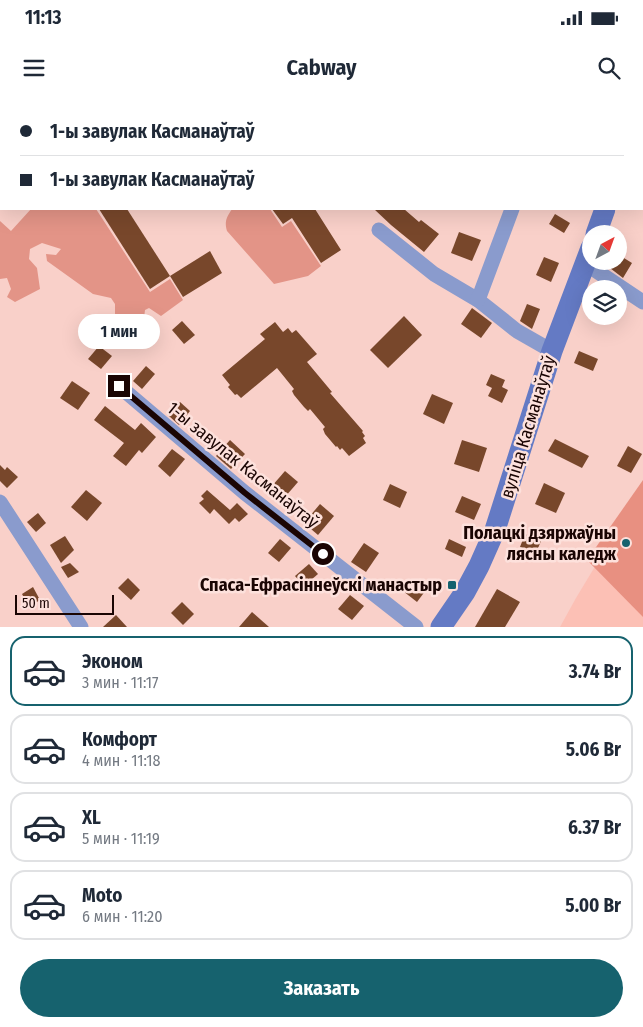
<!DOCTYPE html>
<html lang="ru">
<meta charset="utf-8">
<style>
:root{--surface:#fff;--page:#f6f6f7;--text:#1f2937;--muted:#747a83;--line:#e0e1e3;--accent:#16626e}
body{margin:0;font-family:"Fira Sans Condensed",sans-serif;background:var(--page);color:var(--text);height:100vh;display:flex;flex-direction:column;font-size:19px;white-space:nowrap}
*{box-sizing:border-box;margin:0}
p{font-size:16px;color:var(--muted)}
.icon{flex:none;width:28px;height:28px;fill:none;stroke:currentColor;stroke-width:2;stroke-linecap:round;stroke-linejoin:round}
.map{position:relative;height:527px;overflow:hidden}
.side{display:flex;flex-direction:column;background:var(--surface);flex:1}
.side>*{flex:none}
.guide{position:absolute;left:0px;top:0px;width:644px;height:110px;box-shadow:0 5px 20px #0002;display:grid;align-content:center;height:110px;padding:0 20px;background:var(--surface)}
.needle{width:32px;rotate:41deg}
.fabs{position:absolute;left:582px;top:125px;display:grid;gap:10px}
.fabs a{display:grid;place-items:center;width:45px;height:45px;border-radius:50%;background:var(--surface);box-shadow:0 5px 20px #0002;font-size:25px}
.scale{position:absolute;left:15px;bottom:12px;width:99px;box-sizing:border-box;padding-left:5px;border:2px solid #1a0503;border-top:0;font-size:14px;line-height:18px;white-space:nowrap;color:#1a0503;-webkit-text-stroke:4px #fde1dc;paint-order:stroke}
.end{position:absolute;width:22px;height:22px;margin:-11px;border:6px solid #1a0503;background:#fff;box-shadow:0 0 0 2px #fff}
.from{border-radius:50%}
.bubble{position:absolute;height:35px;border-radius:18px;background:var(--surface);box-shadow:0 5px 20px #0002;font-size:16px;font-weight:700;line-height:35px;text-align:center}
.guide b{display:flex;align-items:center;gap:18px;height:48px;font-size:19px}
.guide b+b{border-top:1px solid var(--line)}
.guide i{width:12px;height:12px;background:var(--text)}
ul{padding:9px 0 0;list-style:none}
li{display:flex;align-items:center;gap:15px;height:70px;margin:0 10px 8px;padding:0 10px;border:2px solid var(--line);border-radius:15px}
li div{flex:1}
li b{display:block;font-size:19px}
li em{font-style:normal;font-weight:700}
li.current{border-color:var(--accent)}
li>.icon{width:45px;height:45px;stroke-width:1.5}
.cta{display:flex;gap:10px;margin-top:auto;padding:10px 20px}
.cta a{flex:1;height:58px;border-radius:30px;background:var(--accent);color:#fff;font-size:20px;font-weight:700;line-height:58px;text-align:center}
.status{display:flex;justify-content:space-between;align-items:center;height:35px;padding:0 25px;background:var(--surface);direction:ltr}
.status svg{height:14px;fill:currentColor}
header{display:flex;justify-content:space-between;align-items:center;height:65px;padding:0 20px;background:var(--surface);font-size:22px;font-weight:700}
.map>svg:first-child{display:block}
</style>
<div class="status"><b>11:13</b><svg viewBox="0 0 49 12"><path d="M0 12V9h3v3zM5 12V6h3v6zM10 12V3h3v9zM15 12V0h3v12zM26 1h20v11H26zM47 4h2v5h-2z"/></svg></div>
<header><svg class="icon" aria-label="menu" viewBox="0 0 24 24"><path d="M4 6h16M4 12h16M4 18h16"/></svg>Cabway<svg class="icon" aria-label="search" viewBox="0 0 24 24"><circle cx="10" cy="10" r="6"/><path d="M15 15l6 6"/></svg></header>
<div class="map">
<svg width="643" height="527" viewBox="0 0 643 527">
<rect width="100%" height="100%" fill="#f9d0c9"/>
<path fill="#fcc0b5" d="M 643,387 L 643,527 L 560,527 L 576,498 Z"/>
<g fill="#e39487">
<path d="M 31,109 L 96,109 L 150,192 L 170,179 L 183,200 L 161,216 L 149,208 L 145,210 L 144,218 L 132,233 L 115,225 L 115,204 L 111,198 L 93,194 L 47,161 L 46,154 L 56,155 L 61,149 L 42,143 L 30,149 L 29,159 L 37,168 L 40,189 L 15,202 L 7,197 L 11,189 L 7,178 L 0,179 L 0,121 L 11,131 Z"/>
<path d="M 232,109 L 270,109 L 282,127 L 291,121 L 321,166 L 308,176 L 274,184 L 227,131 C 224,121 227,117 232,109 Z"/>
</g>
<path fill="#e89081" d="M 643,380 L 643,517 L 587,460 Z"/>
<g fill="#78472b">
<path d="M 99,109 L 127,109 L 170,176 L 150,189 Z"/>
<path d="M 272,109 L 315,109 L 341,150 L 321,163 L 292,118 L 283,124 Z"/>
<path d="M 374,109 L 404,109 L 419,122 L 421,120 L 439,134 L 424,152 L 391,125 Z"/>
<path d="M 555,114 L 570,123 L 564,133 L 549,124 Z"/>
<path d="M 459,132 L 481,140 L 472,161 L 451,153 Z"/>
<path d="M 210,151 L 222,173 L 183,197 L 170,176 Z"/>
<path d="M 619,155 L 632,163 L 623,178 L 610,168 L 614,161 L 619,161 Z"/>
<path d="M 544,157 L 559,163 L 551,182 L 536,175 Z"/>
<path d="M 527,204 L 540,209 L 532,229 L 520,221 Z"/>
<path d="M 472,208 L 492,223 L 481,238 L 461,224 Z"/>
<path d="M 404,216 L 422,235 L 388,268 L 370,250 Z"/>
<path d="M 182,221 L 195,235 L 184,244 L 172,230 Z"/>
<path d="M 275,222 L 283,232 L 288,228 L 292,233 L 296,230 L 317,254 L 307,262 L 332,292 L 330,293 L 363,331 L 362,332 L 365,336 L 363,338 L 366,343 L 349,356 L 342,348 L 340,350 L 337,346 L 336,347 L 325,334 L 323,329 L 325,327 L 310,309 L 308,311 L 304,307 L 294,295 L 292,291 L 294,289 L 277,268 L 241,298 L 237,294 L 235,295 L 228,287 L 230,285 L 222,275 L 265,239 L 260,234 Z"/>
<path d="M 99,246 L 112,256 L 101,269 L 88,259 Z"/>
<path d="M 579,251 L 598,259 L 593,271 L 574,263 Z"/>
<path d="M 146,266 L 155,274 L 142,289 L 133,281 Z"/>
<path d="M 491,274 L 505,280 L 502,287 L 508,290 L 502,303 L 488,296 L 492,288 L 486,285 Z"/>
<path d="M 72,281 L 90,293 L 78,310 L 60,298 Z"/>
<path d="M 432,294 L 453,303 L 444,324 L 423,314 Z"/>
<path d="M 180,302 L 190,311 L 179,325 L 169,316 Z"/>
<path d="M 105,306 L 135,330 L 141,323 L 156,337 L 142,353 L 139,350 L 126,366 L 113,356 L 124,343 L 94,320 Z"/>
<path d="M 555,339 L 589,356 L 582,368 L 548,351 Z"/>
<path d="M 230,340 L 245,354 L 231,369 L 216,356 Z"/>
<path d="M 462,340 L 487,348 L 479,372 L 454,364 Z"/>
<path d="M 628,346 L 642,354 L 631,373 L 617,366 Z"/>
<path d="M 172,349 L 185,359 L 170,377 L 158,366 Z"/>
<path d="M 0,365 L 5,370 L 7,367 L 18,377 L 7,388 L 0,381 Z"/>
<path d="M 285,371 L 298,382 L 285,397 L 272,386 Z"/>
<path d="M 544,383 L 565,393 L 556,413 L 535,404 Z"/>
<path d="M 390,384 L 407,392 L 400,408 L 383,400 Z"/>
<path d="M 86,390 L 102,403 L 87,421 L 71,407 Z"/>
<path d="M 207,390 L 230,410 L 237,403 L 248,414 L 239,422 L 235,418 L 229,424 L 214,409 L 210,414 L 199,403 L 204,399 L 201,396 Z"/>
<path d="M 462,396 L 481,404 L 474,420 L 455,412 Z"/>
<path d="M 320,404 L 334,416 L 318,435 L 304,423 Z"/>
<path d="M 38,413 L 46,423 L 36,432 L 27,422 Z"/>
<path d="M 525,434 L 541,441 L 536,453 L 520,447 Z"/>
<path d="M 65,436 L 74,450 L 61,463 L 50,445 Z"/>
<path d="M 280,439 L 291,448 L 279,462 L 268,453 Z"/>
<path d="M 449,439 L 466,447 L 462,457 L 445,449 Z"/>
<path d="M 364,443 L 379,453 L 366,472 L 351,462 Z"/>
<path d="M 70,463 L 79,472 L 68,478 L 61,467 Z"/>
<path d="M 309,464 L 318,474 L 304,486 L 295,476 Z"/>
<path d="M 128,478 L 140,490 L 131,500 L 118,488 Z"/>
<path d="M 412,479 L 426,490 L 417,502 L 403,491 Z"/>
<path d="M 33,487 L 40,500 L 29,507 L 22,494 Z"/>
<path d="M 497,489 L 520,502 L 505,527 L 475,527 Z"/>
<path d="M 350,495 L 364,506 L 352,520 L 338,509 Z"/>
<path d="M 182,502 L 194,514 L 183,525 L 171,513 Z"/>
<path d="M 252,512 L 269,527 L 239,527 Z"/>
<path d="M 116,515 L 127,527 L 103,527 Z"/>
</g>
<g fill="none" stroke-linecap="round" stroke-linejoin="round">
<g stroke="#8a9bcd" stroke-width="15">
<path d="M 379,130 L 434,174 L 478,200 L 517,231 L 552,251"/>
<path d="M 586,164 L 643,202"/>
<path d="M 478,200 L 512,109"/>
<path d="M 119,286 L 245,393 L 416,527"/>
<path d="M 0,402 L 81,527"/>
</g>
<g stroke="#647ac4" stroke-width="21">
<path d="M 612,0 L 612,1"/>
<path d="M 596,134 L 605,109"/>
<path d="M 441,527 L 465,492 L 479,466 L 495,430 L 552,251 L 591,148"/>
</g>
</g>
<g fill="none" stroke-linecap="round" stroke-linejoin="round">
<path stroke="#1a0503" stroke-width="6" d="M 119,286 L 245,393 L 323,454"/>
</g>
<g fill="#16626e" stroke="#fde1dc" stroke-width="2">
<circle cx="626" cy="443" r="5"/>
<rect x="447" y="480" width="10" height="10" rx="2.5"/>
</g>
<g text-anchor="middle" dominant-baseline="central" stroke-width="5" stroke-linejoin="round" paint-order="stroke">
<g font-size="18" fill="#1a0503" stroke="#fde1dc">
<text transform="translate(528 327) rotate(-73)">вуліца Касманаўтаў</text>
<text transform="translate(243 365) rotate(39)">1-ы завулак Касманаўтаў</text>
</g>
<g font-size="18" font-weight="bold" fill="#1a0503" stroke="#fde1dc" text-anchor="end">
<text x="616" y="433">Полацкі дзяржаўны<tspan x="616" dy="21">лясны каледж</tspan></text>
<text x="442" y="485">Спаса-Ефрасіннеўскі манастыр</text>
</g>
</g>
</svg>
<div class="fabs">
<a><svg class="needle" viewBox="-14 -14 28 28"><path d="M0-13l5 13h-10z" fill="#e53935"/><path d="M0 13l5-13h-10z" fill="#747a83"/></svg></a>
<a><svg class="icon" aria-label="layers" viewBox="0 0 24 24"><path d="M12 4l9 5-9 5-9-5zM3 14l9 5 9-5"/></svg></a>
</div>
<div class="scale">50 m</div>
<i class="end from" style="left:323px;top:454px"></i>
<i class="end" style="left:119px;top:286px"></i>
<div class="bubble" style="left:78px;top:214px;width:82px">1 мин</div>
<div class="guide">
<b><i class="from"></i>1-ы завулак Касманаўтаў</b>
<b><i></i>1-ы завулак Касманаўтаў</b>
</div>
</div>
<section class="side">
<ul>
<li class="current"><svg class="icon" aria-label="car" viewBox="0 0 24 24"><path d="M5 17H2v-5l4-1 3-4h7l3 4 3 1v5h-3M9 17h6M6 11h13"/><circle cx="7" cy="17" r="2"/><circle cx="17" cy="17" r="2"/></svg><div><b>Эконом</b><p>3 мин · 11:17</p></div><em>3.74 Br</em></li>
<li><svg class="icon" aria-label="car" viewBox="0 0 24 24"><path d="M5 17H2v-5l4-1 3-4h7l3 4 3 1v5h-3M9 17h6M6 11h13"/><circle cx="7" cy="17" r="2"/><circle cx="17" cy="17" r="2"/></svg><div><b>Комфорт</b><p>4 мин · 11:18</p></div><em>5.06 Br</em></li>
<li><svg class="icon" aria-label="car" viewBox="0 0 24 24"><path d="M5 17H2v-5l4-1 3-4h7l3 4 3 1v5h-3M9 17h6M6 11h13"/><circle cx="7" cy="17" r="2"/><circle cx="17" cy="17" r="2"/></svg><div><b>XL</b><p>5 мин · 11:19</p></div><em>6.37 Br</em></li>
<li><svg class="icon" aria-label="car" viewBox="0 0 24 24"><path d="M5 17H2v-5l4-1 3-4h7l3 4 3 1v5h-3M9 17h6M6 11h13"/><circle cx="7" cy="17" r="2"/><circle cx="17" cy="17" r="2"/></svg><div><b>Moto</b><p>6 мин · 11:20</p></div><em>5.00 Br</em></li>
</ul>
<div class="cta"><a>Заказать</a></div>
</section>
